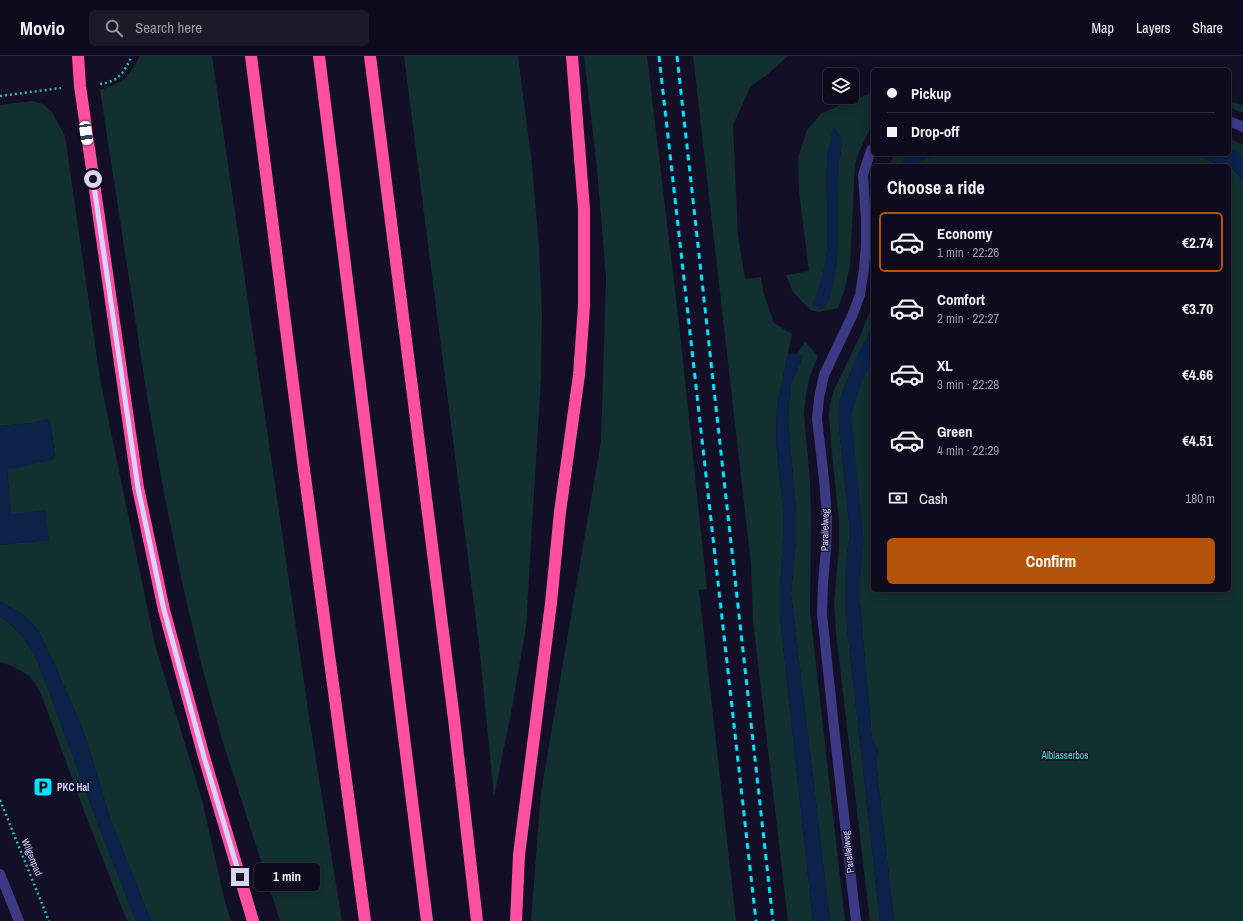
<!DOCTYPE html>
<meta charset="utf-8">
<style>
:root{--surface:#0e0b1c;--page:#1c1929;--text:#f1f3f6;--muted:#9b9ba3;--line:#2e2b3b;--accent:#b45309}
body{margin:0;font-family:"Archivo Narrow",sans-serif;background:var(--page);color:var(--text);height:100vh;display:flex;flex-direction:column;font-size:15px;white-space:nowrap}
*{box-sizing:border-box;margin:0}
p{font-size:13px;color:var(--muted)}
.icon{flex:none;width:22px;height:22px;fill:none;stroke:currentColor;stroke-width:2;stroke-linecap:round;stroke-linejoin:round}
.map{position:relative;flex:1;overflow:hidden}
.panel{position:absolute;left:871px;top:108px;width:360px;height:428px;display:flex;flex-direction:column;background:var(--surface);border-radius:6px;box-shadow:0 2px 10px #0003,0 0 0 1px var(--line)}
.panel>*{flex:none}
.guide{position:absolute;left:871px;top:12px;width:360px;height:88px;border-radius:6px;box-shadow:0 2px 10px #0003,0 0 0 1px var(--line);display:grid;align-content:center;height:88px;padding:0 16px;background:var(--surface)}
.buttons{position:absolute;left:823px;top:12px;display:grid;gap:8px}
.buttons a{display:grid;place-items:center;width:36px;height:36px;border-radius:6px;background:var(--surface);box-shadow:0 2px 10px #0003,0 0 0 1px var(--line);font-size:20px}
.end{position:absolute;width:18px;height:18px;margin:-9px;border:5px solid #d9d4ff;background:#111;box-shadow:0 0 0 2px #111}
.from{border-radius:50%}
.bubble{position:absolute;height:28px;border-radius:6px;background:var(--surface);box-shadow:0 2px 10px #0003,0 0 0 1px var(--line);font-size:13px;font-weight:700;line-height:28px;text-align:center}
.car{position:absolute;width:12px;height:24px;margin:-12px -6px;border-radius:5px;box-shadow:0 0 3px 1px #0007;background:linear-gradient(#fff 24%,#345 0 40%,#fff 0 76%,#345 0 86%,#fff 0)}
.guide b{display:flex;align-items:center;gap:14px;height:38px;font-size:15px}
.guide b+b{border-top:1px solid var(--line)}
.guide i{width:10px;height:10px;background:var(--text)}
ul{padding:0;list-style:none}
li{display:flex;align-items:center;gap:12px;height:60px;margin:0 8px 6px;padding:0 8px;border:2px solid transparent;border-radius:6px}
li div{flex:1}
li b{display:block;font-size:15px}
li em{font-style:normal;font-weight:700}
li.current{border-color:var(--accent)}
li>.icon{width:36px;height:36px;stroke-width:1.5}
h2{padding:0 16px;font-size:18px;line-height:48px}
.pay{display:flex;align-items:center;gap:10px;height:44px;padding:0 16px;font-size:15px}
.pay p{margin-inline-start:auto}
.primary-button{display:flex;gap:8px;margin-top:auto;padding:8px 16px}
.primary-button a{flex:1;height:46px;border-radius:6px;background:var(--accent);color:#fff;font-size:16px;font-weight:700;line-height:46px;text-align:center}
header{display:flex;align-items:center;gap:24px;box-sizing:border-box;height:56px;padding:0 20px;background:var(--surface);border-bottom:1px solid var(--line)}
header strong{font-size:19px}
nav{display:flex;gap:22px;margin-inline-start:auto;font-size:14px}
.search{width:280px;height:36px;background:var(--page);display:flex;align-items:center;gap:10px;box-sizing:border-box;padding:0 14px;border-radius:6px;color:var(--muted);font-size:15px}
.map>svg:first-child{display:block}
</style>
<header>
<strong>Movio</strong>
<div class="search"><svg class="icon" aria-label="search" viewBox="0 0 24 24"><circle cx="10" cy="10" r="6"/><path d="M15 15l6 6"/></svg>Search here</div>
<nav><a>Map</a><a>Layers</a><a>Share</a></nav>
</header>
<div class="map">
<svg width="1243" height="865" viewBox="0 0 1243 865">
<rect width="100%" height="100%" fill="#130f26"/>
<g fill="#12302f" fill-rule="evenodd">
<path d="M 140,0 L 212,0 L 310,667 L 342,865 L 280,865 L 222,683 L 201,607 L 182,526 L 164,437 L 147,340 L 100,34 C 127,25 126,23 140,0 Z"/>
<path d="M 404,0 L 518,0 L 532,108 L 539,192 L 542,257 L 541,321 L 526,571 L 511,657 L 494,741 L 479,588 Z"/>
<path d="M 584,0 L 647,0 L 680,276 L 707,533 L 699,534 L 736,865 L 531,865 L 541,736 L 601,385 L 606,222 L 597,112 Z"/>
<path d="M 693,0 L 788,0 L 768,18 L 751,30 L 733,69 L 738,180 L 745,223 L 761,221 L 763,235 L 774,267 L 792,278 L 788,298 L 777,349 L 776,386 L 783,454 L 783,483 L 780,532 L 780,562 L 813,865 L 788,865 L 753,565 L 751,508 Z"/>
<path d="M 991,12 L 1023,14 L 966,14 Z"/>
<path d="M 873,36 L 873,71 L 870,73 L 859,96 L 855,108 L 850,209 L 845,233 L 838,252 L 819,256 L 810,254 L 793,236 L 786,219 L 809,215 L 799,135 L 798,102 L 807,74 L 822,57 ZM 834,72 L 842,89 L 839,106 L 837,124 L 838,181 L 836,211 L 812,249 C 820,233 825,214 827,196 C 831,155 820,112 834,72 Z"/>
<path d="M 32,45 L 43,48 L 52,56 L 65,80 L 100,323 L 155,589 L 202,744 L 225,846 L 231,865 L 151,865 L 110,762 L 85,679 L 55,609 L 38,574 L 23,558 L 0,546 L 0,489 L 49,484 L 11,458 L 7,412 L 16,412 L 55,402 L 51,371 L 49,363 L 32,367 L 0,370 L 0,49 Z"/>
<path d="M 1229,45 L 1243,49 L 1243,57 L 1229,51 Z"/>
<path d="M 1229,82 L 1243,89 L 1243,100 L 1229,91 Z"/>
<path d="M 895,98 L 909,98 L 907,99 L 901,110 L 888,110 Z"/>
<path d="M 938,98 L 1194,98 L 1224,110 L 913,110 L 915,107 Z"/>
<path d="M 1229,112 L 1233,113 L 1243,124 L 1243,865 L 894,865 L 876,706 L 878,694 L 872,684 L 860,547 L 860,523 L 847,365 L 873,288 L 873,534 L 1229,534 Z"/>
<path d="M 873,247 L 873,272 L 859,296 L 840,342 L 838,360 L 850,477 L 846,507 L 845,553 L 880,865 L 870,865 L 836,578 L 834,546 L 839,491 L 839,465 L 831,387 L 829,359 L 830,348 L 834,334 L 861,278 Z"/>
<path d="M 805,286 L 818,300 L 810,320 L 806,338 L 804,358 L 810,425 L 811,461 L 810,555 L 845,865 L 830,865 L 791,537 L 796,485 L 796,454 L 788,364 L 789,345 L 791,336 L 791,328 L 803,300 L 797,298 Z"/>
<path d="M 0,561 C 20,574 29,588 39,609 L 98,768 L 136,865 L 127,865 L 86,760 L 41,638 C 38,633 36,627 31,622 C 25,616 8,608 0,606 Z"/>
</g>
<g fill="#0c2248">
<path d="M 833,72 L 842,80 C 842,96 837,111 837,126 C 837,162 841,199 832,234 C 831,239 828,245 826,251 L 821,253 L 812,249 L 822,222 L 827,197 L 827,99 Z"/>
<path d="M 1229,91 L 1243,100 L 1243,124 L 1233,113 L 1229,112 L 1229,110 L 1224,110 L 1194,98 L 1229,98 Z"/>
<path d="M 909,98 L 938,98 L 915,107 L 913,110 L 901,110 L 907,99 Z"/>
<path d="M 873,272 L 873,303 L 860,331 L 851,360 L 864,485 L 860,523 L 860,547 L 872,684 L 878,694 L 876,706 L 894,865 L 880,865 L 845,553 L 846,507 L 850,477 L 838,360 L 840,342 L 859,296 Z"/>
<path d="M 788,298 L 797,298 L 803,300 L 791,328 L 791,336 L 789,345 L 788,364 L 796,454 L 796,485 L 791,537 L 830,865 L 813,865 L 780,562 L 780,532 L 783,483 L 783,454 L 776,386 L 777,349 Z"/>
<path d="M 49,363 L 51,371 L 55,403 L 16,412 L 7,413 L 11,458 L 45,454 L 49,484 L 0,489 L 0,370 L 32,367 Z"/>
<path d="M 0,546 L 23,558 L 38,574 L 55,609 L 85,679 L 110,762 L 151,865 L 136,865 L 98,768 L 39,609 C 29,588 20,574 0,561 Z"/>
</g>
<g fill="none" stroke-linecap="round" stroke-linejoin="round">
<g stroke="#2fb8b0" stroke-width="2.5" stroke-dasharray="2 3" stroke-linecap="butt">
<path d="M 100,28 C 120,25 123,17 132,0"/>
<path d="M 0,40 L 61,32"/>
<path d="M 0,744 L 49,865"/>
</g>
<g stroke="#3d3a85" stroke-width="10">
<path d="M 1229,65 L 1243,71"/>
<path d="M 0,818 L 19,865"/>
<path d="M 856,865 L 836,690 L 822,558 L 823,527 L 826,493 L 827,462 L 824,423 L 817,363 L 819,342 L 824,319 L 852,260 L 860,239 L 864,213 L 866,189 L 866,163 L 863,119 L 871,94 L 873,92"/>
</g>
<g stroke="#ff4fa3" stroke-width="12">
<path d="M 78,0 L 80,30 L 138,432 L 164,554 L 204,701 L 253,865"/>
<path d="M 251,0 L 303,406 L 365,865"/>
<path d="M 319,0 L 427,865"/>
<path d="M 370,0 L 454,663 L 477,865"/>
<path d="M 516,865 L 519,799 L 551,547 L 560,456 L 579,319 L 584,250 L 584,153 L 572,0"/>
</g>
<g stroke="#00e5ff" stroke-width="3" stroke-dasharray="6 5" stroke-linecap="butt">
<path d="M 659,0 L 756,865"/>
<path d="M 677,0 L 773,865"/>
</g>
</g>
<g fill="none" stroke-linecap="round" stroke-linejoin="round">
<path stroke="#d9d4ff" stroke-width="5" d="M 93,123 L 138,432 L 164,554 L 204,701 L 240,821"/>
</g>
<defs>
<symbol id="parking-square" viewBox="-11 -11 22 22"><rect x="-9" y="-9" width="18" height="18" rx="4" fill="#00e5ff" stroke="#130f26"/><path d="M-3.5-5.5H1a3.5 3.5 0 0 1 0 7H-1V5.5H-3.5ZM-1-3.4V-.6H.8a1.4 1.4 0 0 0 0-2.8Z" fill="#111"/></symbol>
</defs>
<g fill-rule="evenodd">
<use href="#parking-square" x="32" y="720" width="22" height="22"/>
</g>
<g text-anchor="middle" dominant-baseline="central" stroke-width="3" stroke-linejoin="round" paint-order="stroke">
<g font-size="10" fill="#d9d4ff" stroke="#130f26">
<text transform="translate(825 474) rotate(-89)">Parallelweg</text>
<text transform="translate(848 796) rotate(-97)">Parallelweg</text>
<text transform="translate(32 801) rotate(68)">Wilgenpad</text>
</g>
<g font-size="10" fill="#5fe0c0" stroke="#130f26">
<text x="1065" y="699">Alblasserbos</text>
</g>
<g font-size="10" font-weight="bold" fill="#d9d4ff" stroke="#130f26" text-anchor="start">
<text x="57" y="731">PKC Hal</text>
</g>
</g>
</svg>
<div class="buttons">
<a><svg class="icon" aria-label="layers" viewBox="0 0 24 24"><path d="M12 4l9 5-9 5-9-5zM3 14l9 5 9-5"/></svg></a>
</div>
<i class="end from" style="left:93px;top:123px"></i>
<i class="end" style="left:240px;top:821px"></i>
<div class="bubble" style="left:254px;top:807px;width:66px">1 min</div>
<i class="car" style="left:86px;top:77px;rotate:172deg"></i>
<div class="guide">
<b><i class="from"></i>Pickup</b>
<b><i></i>Drop-off</b>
</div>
<section class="panel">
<h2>Choose a ride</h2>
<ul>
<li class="current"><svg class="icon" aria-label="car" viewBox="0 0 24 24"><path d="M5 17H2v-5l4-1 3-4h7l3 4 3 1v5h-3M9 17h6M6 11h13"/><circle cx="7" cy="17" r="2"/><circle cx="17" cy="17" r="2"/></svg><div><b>Economy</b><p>1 min · 22:26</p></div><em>€2.74</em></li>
<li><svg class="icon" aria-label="car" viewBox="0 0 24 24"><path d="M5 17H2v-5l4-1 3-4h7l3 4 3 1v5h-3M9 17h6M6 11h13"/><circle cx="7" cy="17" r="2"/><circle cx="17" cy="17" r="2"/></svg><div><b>Comfort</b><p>2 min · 22:27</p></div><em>€3.70</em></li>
<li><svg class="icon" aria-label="car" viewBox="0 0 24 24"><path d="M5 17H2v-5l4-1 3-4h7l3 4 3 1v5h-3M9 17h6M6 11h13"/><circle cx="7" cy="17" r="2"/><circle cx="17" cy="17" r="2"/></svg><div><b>XL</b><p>3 min · 22:28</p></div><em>€4.66</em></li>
<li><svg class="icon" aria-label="car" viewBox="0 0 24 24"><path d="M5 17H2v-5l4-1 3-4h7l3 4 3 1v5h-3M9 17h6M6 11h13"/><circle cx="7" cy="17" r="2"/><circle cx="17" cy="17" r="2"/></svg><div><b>Green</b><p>4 min · 22:29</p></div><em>€4.51</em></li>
</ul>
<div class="pay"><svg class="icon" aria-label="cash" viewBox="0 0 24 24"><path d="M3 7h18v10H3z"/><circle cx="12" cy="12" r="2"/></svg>Cash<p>180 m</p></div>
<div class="primary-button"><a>Confirm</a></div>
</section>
</div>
